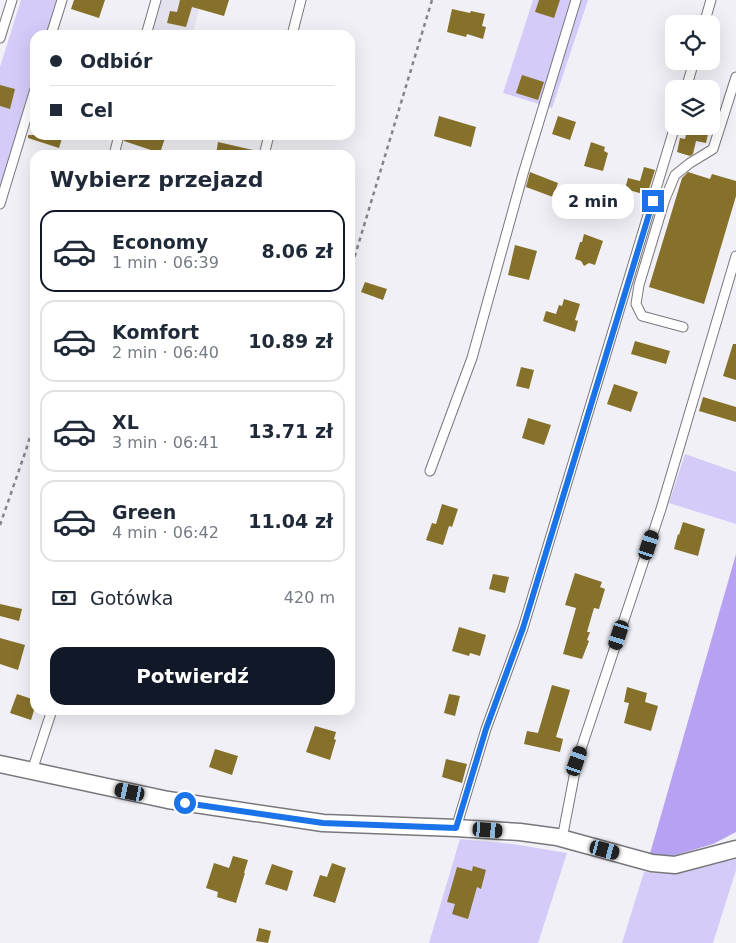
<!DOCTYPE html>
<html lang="pl">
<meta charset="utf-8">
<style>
:root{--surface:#fff;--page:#f6f6f7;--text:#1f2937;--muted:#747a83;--line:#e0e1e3;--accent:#111827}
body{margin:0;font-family:"DejaVu Sans",sans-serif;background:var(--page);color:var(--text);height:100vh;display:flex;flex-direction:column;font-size:19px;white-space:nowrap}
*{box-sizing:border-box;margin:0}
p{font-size:16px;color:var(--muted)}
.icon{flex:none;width:28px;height:28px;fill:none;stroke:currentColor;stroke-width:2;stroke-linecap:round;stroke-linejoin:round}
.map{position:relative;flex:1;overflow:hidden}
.drawer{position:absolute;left:30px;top:150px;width:325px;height:565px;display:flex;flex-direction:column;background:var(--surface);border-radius:15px;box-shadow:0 5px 20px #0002}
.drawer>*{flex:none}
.top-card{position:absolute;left:30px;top:30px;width:325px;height:110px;border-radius:15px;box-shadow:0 5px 20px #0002;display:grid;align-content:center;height:110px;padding:0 20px;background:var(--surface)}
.controls{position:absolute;left:665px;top:15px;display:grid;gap:10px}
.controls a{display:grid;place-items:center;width:55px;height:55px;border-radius:10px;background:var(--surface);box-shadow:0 5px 20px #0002;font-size:25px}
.end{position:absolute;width:22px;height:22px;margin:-11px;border:6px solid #1a73e8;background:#fff;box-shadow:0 0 0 2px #fff}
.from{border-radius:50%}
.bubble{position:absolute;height:35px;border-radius:15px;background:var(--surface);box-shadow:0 5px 20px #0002;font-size:16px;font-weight:600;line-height:35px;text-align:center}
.car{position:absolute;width:15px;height:30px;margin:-15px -8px;border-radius:6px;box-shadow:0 0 4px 1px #0007;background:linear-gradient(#222 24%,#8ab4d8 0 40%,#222 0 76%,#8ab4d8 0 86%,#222 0)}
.top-card b{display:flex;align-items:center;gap:18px;height:48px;font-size:19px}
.top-card b+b{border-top:1px solid var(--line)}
.top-card i{width:12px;height:12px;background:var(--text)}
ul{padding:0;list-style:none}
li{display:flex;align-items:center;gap:15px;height:82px;margin:0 10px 8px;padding:0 10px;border:2px solid var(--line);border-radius:15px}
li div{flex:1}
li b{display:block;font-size:19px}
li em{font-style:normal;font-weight:600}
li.selected{border-color:var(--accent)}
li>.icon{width:45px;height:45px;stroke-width:1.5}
h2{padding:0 20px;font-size:22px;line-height:60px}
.pay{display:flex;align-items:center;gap:12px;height:55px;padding:0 20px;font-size:19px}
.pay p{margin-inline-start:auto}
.cta{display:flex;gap:10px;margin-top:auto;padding:10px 20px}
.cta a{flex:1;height:58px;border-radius:15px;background:var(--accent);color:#fff;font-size:20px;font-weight:600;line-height:58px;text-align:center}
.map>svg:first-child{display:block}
</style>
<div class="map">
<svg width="736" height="943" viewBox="0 0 736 943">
<rect width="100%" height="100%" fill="#f1f0f6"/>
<path fill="#e5e2ef" d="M 160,0 L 202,0 L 192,35 L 150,35 Z"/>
<g fill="#d4cbf8">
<path d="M 21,0 L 64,0 L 53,35 L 35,35 L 35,94 L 0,208 L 0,67 Z"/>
<path d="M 533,0 L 588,0 L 552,108 L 503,93 Z"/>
<path d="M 685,454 L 736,472 L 736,524 L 669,503 Z"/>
<path d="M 460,839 L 513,844 L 567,853 L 538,943 L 429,943 Z"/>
<path d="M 736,859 L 736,870 L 713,943 L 622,943 L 644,872 L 675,874 Z"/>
</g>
<path fill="#b6a1f2" d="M 736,554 L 736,832 L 713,844 L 672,856 L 649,857 Z"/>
<g fill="#86712b">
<path d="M 74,0 L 105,0 L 99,18 L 71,9 Z"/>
<path d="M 180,0 L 229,0 L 224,16 L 192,7 L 186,27 L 167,23 L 170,11 L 177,12 Z"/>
<path d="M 539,0 L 560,0 L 554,18 L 535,12 Z"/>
<path d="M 452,9 L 470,13 L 471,11 L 485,14 L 482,26 L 486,27 L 483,39 L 467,34 L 466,37 L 447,32 Z"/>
<path d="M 522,75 L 544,82 L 538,100 L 516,93 Z"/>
<path d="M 0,85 L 15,89 L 10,109 L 0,106 Z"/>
<path d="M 439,116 L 476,127 L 471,147 L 434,136 Z"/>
<path d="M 558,116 L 576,122 L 570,140 L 552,134 Z"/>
<path d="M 688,126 L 710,126 L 706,143 L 696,141 L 693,154 L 690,156 L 677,152 L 680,138 L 685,139 Z"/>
<path d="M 28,135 L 63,135 L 59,148 L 28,138 Z"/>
<path d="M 125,135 L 166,135 L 160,153 L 124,141 Z"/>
<path d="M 218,142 L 253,150 L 252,155 L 216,155 Z"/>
<path d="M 591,142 L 605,147 L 604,151 L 608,153 L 603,171 L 584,166 Z"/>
<path d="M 644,167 L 655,170 L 647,195 L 625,189 L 628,178 L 640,181 Z"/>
<path d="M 530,172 L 558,183 L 553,197 L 526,187 Z"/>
<path d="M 688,172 L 710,179 L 712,174 L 736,181 L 736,196 L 704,304 L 649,287 L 682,178 Z"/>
<path d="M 584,234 L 603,241 L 595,265 L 589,263 L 584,266 L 581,261 L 575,259 L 580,242 L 582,242 Z"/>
<path d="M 515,245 L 537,251 L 529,280 L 508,275 Z"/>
<path d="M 365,282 L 387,289 L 383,300 L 361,292 Z"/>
<path d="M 564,299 L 580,304 L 575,320 L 578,321 L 575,332 L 543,321 L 546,311 L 556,314 L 559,305 L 562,306 Z"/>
<path d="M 635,341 L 670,351 L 666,364 L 631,354 Z"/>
<path d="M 733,344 L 736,344 L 736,380 L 723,376 Z"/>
<path d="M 521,367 L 534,370 L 529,389 L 516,386 Z"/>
<path d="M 614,384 L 638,392 L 631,412 L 607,404 Z"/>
<path d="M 703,397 L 736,407 L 736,422 L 699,411 Z"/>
<path d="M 528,418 L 551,425 L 544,445 L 522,438 Z"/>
<path d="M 442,504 L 458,509 L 452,527 L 449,526 L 443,545 L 426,540 L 432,523 L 436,524 Z"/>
<path d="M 683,522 L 705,529 L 698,556 L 674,549 L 678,534 L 679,535 Z"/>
<path d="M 575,573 L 602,582 L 600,587 L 605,589 L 599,609 L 594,608 L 587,632 L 590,632 L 587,640 L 589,641 L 582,659 L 563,654 L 576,608 L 565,605 Z"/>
<path d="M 493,574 L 509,577 L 505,593 L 489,589 Z"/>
<path d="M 0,604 L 22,609 L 19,621 L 0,616 Z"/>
<path d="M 459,627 L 486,635 L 480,656 L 470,653 L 469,656 L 452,651 Z"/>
<path d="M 0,638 L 25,645 L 18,670 L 0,664 Z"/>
<path d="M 552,685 L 570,690 L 556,737 L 563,739 L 560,752 L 524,744 L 527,731 L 538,733 Z"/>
<path d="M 627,687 L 647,693 L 645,702 L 658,706 L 651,731 L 624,723 L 629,703 L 624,702 Z"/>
<path d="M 17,694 L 35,700 L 35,707 L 31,720 L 10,713 Z"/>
<path d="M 449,694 L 460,696 L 455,716 L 444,713 Z"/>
<path d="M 315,726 L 336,732 L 334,739 L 336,740 L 330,760 L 306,752 Z"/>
<path d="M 215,749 L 238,756 L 232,775 L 209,767 Z"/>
<path d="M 446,759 L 467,764 L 462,783 L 442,777 Z"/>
<path d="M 233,856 L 248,860 L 244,873 L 245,873 L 236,903 L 217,897 L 218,892 L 206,888 L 214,863 L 229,868 Z"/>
<path d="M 332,863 L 346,868 L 335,903 L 313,896 L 320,875 L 327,877 Z"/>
<path d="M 272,864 L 293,871 L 287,891 L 265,884 Z"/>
<path d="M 473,866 L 486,870 L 481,889 L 477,887 L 468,919 L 452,914 L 455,904 L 447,902 L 457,867 L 472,871 Z"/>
<path d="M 259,928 L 271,931 L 268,943 L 256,941 Z"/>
</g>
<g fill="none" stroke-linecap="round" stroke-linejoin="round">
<defs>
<g id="service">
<path d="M 704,24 L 711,0"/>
<path d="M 51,35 L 62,0"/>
<path d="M 146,35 L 156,0"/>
<path d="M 292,35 L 301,0"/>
<path d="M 0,38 L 12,0"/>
<path d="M 686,89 L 694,61"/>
<path d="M 114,155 L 119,135"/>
<path d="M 264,155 L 269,135"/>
<path d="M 0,204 L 35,89"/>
<path d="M 683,327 L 642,316 L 636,304 L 639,285 L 665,199 L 675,175 L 690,163 L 713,149 L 736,77"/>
<path d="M 430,471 L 472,358 L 523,174 L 576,0"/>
<path d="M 32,771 L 52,710"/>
<path d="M 456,828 L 486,729 L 523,628 L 675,126"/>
<path d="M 562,839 L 577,761 L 661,509 L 736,256"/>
</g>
<path id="minor" d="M 0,764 L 168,800 L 323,823 L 456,828 L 520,832 L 557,837 L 652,863 L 675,865 L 736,849"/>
</defs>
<use href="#service" stroke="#78777c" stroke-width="11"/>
<use href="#minor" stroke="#78777c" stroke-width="19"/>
<g stroke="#858488" stroke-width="2.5" stroke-dasharray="4 4" stroke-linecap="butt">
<path d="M 350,272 L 432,0"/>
<path d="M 0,525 L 26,450 L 35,420"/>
</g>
<use href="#service" stroke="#fff" stroke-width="9"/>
<use href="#minor" stroke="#fff" stroke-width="16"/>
</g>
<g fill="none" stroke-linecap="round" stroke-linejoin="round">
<path stroke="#1a73e8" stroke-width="6" d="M 185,803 L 323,823 L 456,828 L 486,729 L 523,628 L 653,201"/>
</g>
</svg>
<div class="controls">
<a><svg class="icon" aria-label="locate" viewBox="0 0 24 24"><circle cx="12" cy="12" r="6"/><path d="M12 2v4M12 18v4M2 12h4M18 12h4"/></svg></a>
<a><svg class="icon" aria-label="layers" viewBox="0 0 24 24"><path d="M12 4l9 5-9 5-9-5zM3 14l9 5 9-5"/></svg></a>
</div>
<i class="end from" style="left:185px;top:803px"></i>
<i class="end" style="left:653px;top:201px"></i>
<div class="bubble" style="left:552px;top:184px;width:82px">2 min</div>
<i class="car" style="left:649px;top:545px;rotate:18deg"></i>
<i class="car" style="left:619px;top:635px;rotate:198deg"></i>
<i class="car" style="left:577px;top:761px;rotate:19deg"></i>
<i class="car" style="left:130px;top:792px;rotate:282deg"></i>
<i class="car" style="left:488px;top:830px;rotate:94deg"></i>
<i class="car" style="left:605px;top:850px;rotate:105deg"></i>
<div class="top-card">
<b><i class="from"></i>Odbiór</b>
<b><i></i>Cel</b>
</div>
<section class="drawer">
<h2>Wybierz przejazd</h2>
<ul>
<li class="selected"><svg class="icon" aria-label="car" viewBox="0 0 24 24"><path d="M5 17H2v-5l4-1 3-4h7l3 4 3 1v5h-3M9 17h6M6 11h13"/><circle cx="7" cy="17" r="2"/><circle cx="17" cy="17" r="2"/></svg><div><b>Economy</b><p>1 min · 06:39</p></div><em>8.06 zł</em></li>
<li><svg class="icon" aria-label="car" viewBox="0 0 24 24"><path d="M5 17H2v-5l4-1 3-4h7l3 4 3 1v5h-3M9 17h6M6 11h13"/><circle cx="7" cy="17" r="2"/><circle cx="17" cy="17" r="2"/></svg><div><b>Komfort</b><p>2 min · 06:40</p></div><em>10.89 zł</em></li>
<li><svg class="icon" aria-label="car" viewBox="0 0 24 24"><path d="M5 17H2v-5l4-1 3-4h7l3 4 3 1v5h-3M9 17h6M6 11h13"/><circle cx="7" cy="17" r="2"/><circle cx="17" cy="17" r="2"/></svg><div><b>XL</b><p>3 min · 06:41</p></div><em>13.71 zł</em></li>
<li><svg class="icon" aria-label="car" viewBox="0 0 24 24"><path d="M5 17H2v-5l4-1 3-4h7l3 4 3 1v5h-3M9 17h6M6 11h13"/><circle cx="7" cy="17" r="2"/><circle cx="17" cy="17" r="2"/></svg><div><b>Green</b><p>4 min · 06:42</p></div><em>11.04 zł</em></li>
</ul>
<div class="pay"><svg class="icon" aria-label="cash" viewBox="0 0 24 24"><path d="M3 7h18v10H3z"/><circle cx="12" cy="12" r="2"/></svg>Gotówka<p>420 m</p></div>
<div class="cta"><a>Potwierdź</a></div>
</section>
</div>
